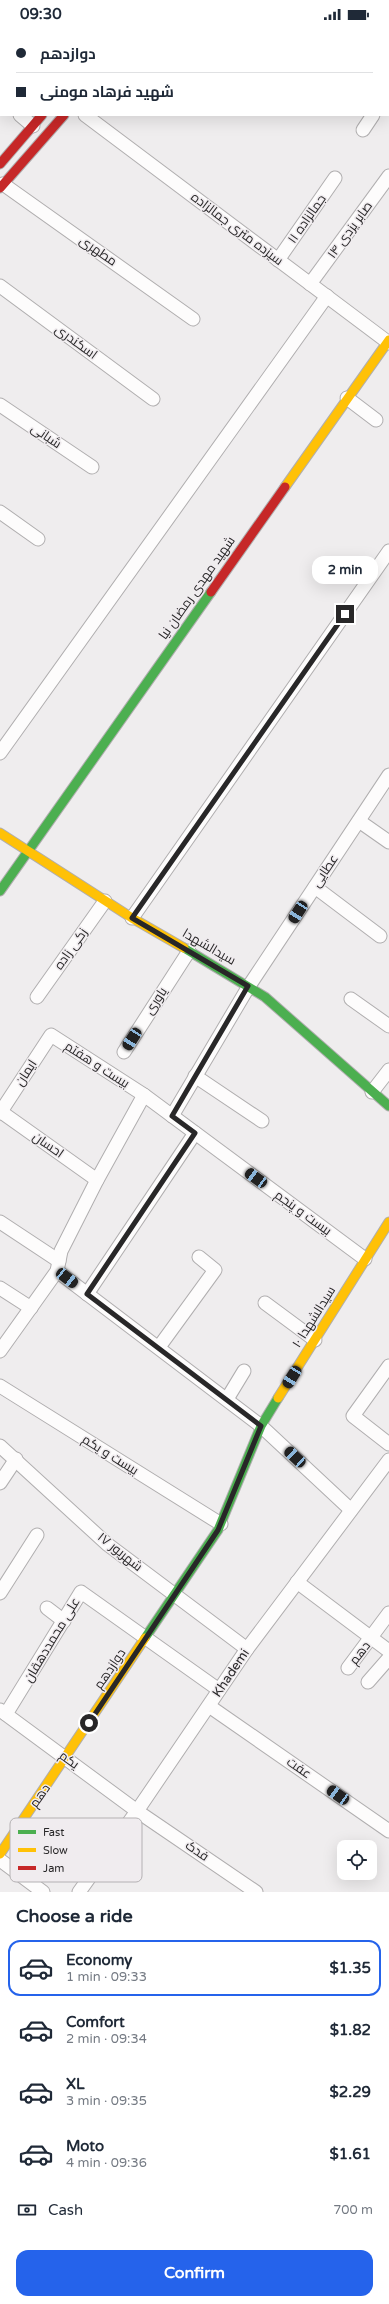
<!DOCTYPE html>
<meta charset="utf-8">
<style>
:root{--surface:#fff;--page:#f2f2f3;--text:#1f2937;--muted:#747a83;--line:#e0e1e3;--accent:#2563eb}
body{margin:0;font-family:"Varela Round",Cairo,sans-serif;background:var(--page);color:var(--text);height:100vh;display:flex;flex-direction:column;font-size:15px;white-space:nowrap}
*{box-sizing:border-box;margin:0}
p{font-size:13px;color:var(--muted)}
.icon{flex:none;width:22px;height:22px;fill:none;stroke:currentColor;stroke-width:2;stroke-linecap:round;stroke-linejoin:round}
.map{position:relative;height:1864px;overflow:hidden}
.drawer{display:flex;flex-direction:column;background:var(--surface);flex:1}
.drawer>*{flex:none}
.hud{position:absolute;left:0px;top:0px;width:389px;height:88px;box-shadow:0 4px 16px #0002;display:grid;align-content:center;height:88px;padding:0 16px;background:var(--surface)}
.controls{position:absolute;left:337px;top:1812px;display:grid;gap:8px}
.controls a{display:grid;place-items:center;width:40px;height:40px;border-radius:8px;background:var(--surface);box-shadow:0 4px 16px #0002;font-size:20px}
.end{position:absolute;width:18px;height:18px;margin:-9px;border:5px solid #282728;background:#fff;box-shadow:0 0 0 2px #fff}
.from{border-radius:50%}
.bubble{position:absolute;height:28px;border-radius:12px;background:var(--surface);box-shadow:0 4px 16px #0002;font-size:13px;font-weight:800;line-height:28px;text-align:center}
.car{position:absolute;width:12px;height:24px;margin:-12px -6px;border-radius:5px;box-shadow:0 0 3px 1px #0007;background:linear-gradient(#222 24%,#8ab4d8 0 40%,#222 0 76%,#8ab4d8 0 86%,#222 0)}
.hud b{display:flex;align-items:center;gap:14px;height:38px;font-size:15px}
.hud b+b{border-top:1px solid var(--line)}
.hud i{width:10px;height:10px;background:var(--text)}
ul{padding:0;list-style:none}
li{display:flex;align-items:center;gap:12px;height:56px;margin:0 8px 6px;padding:0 8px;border:2px solid transparent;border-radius:12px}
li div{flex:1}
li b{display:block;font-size:15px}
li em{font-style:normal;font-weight:800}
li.active{border-color:var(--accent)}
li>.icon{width:36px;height:36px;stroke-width:1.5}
h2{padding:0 16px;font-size:18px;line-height:48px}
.pay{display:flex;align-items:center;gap:10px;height:44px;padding:0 16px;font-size:15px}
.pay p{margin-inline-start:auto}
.button{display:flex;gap:8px;margin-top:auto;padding:8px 16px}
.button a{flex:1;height:46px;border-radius:12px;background:var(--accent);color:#fff;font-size:16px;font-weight:800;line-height:46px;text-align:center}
.status{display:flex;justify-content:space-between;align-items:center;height:28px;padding:0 20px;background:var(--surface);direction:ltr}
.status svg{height:11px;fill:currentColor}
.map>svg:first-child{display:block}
</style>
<div class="status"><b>09:30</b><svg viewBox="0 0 49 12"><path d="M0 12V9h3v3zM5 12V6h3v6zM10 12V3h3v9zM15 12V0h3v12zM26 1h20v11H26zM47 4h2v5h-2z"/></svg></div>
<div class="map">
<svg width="389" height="1864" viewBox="0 0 389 1864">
<rect width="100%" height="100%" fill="#efedee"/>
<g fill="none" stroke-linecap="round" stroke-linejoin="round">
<defs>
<g id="street">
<path d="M 9,1 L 10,0"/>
<path d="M 320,1 L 320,0"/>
<path d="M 0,13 L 1,11"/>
<path d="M 0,70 L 1,71"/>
<path d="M 388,70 L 389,71"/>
<path d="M 20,87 L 33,98"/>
<path d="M 85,87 L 389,315"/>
<path d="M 363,102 L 373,87"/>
<path d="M 3,156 L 193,291"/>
<path d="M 278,232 L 335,150"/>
<path d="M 310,256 L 389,148"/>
<path d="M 0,258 L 153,371"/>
<path d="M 347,370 L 376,392"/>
<path d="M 0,377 L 92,439"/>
<path d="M 0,484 L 38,511"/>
<path d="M 0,725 L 327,268"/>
<path d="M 359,793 L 389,814"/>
<path d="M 315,859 L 380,908"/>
<path d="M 132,890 L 389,523"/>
<path d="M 37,969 L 105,873"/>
<path d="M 351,971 L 389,998"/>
<path d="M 124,1024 L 189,923"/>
<path d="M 195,1048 L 262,1093"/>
<path d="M 372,1064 L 389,1042"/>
<path d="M 0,1083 L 97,1152"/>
<path d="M 0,1085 L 51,1007 L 144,1067 L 365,1231"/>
<path d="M 172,1088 L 249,958 L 389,747"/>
<path d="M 0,1194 L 59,1233"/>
<path d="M 57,1243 L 261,1398 L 351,1482"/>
<path d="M 0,1260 L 31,1280"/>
<path d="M 87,1266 L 195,1105"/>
<path d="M 265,1275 L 315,1312"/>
<path d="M 159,1319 L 215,1242 L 199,1229"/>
<path d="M 0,1323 L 57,1243 L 61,1223 L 97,1152 L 144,1067"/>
<path d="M 389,1338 L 353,1388 L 389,1416"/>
<path d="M 0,1358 L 221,1496"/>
<path d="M 227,1371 L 244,1343"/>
<path d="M 0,1418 L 107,1516 L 247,1621"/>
<path d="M 0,1455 L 16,1431"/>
<path d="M 297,1554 L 389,1623"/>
<path d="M 0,1565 L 37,1507"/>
<path d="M 47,1580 L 64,1593"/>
<path d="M 348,1640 L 389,1585"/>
<path d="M 368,1654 L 389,1630"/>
<path d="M 209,1678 L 389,1803"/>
<path d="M 0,1682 L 137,1783 L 256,1864"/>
<path d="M 6,1686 L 81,1564 L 219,1662"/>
<path d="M 0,1832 L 43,1864"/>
<path d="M 79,1864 L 137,1783 L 247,1621 L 389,1432"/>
</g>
<g id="fast">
<path d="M 115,1 L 116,0"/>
<path d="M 142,1 L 143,0"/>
<path d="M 0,863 L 211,564"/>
<path d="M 184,920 L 265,969 L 389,1078"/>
<path d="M 145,1610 L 218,1502 L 261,1398 L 278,1370"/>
</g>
<g id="slow">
<path d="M 285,459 L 389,312"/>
<path d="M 0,805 L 132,890 L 184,920"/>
<path d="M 278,1370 L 389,1194"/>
<path d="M 0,1826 L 145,1610"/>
</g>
<g id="jam">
<path d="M 0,136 L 42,87"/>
<path d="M 0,160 L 64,87"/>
<path d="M 211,564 L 285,459"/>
</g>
</defs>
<use href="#street" stroke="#b0aeaf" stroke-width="15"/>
<use href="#fast" stroke="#b0aeaf" stroke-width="11"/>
<use href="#slow" stroke="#b0aeaf" stroke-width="11"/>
<use href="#jam" stroke="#b0aeaf" stroke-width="11"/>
<use href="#street" stroke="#fdfcfc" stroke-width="13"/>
<use href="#fast" stroke="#4caf50" stroke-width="9"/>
<use href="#slow" stroke="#ffc107" stroke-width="9"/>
<use href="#jam" stroke="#c62828" stroke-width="9"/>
</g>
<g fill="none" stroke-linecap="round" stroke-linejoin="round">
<path stroke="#282728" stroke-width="5" d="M 89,1695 L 218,1502 L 261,1398 L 87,1266 L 195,1105 L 172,1088 L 248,958 L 132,890 L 345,586"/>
</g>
<g text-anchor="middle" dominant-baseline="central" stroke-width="3" stroke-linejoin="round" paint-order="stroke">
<g font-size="13" fill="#282728" stroke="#f0ecef">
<text transform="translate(307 191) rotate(-55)">جمالزاده ۱۱</text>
<text transform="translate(237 201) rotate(37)">سیزده متری جمالزاده</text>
<text transform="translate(350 202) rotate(-54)">صابر یزدی ۱۴</text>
<text transform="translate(98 223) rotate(35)">مطهری</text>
<text transform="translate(76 314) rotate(36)">اسکندری</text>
<text transform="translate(46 408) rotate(34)">شبانی</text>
<text transform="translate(197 560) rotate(-55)">شهید مهدی رمضان نیا</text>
<text transform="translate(325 843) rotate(-56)">عطایی</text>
<text transform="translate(209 919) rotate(30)">سیدالشهدا</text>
<text transform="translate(71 921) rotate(-55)">زکی زاده</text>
<text transform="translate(156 973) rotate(-57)">یاوری</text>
<text transform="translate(97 1037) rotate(33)">بیست و هفتم</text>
<text transform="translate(26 1045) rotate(-57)">ایمان</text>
<text transform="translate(48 1117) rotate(35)">احسان</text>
<text transform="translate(303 1185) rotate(36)">بیست و پنجم</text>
<text transform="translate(314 1289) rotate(-58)">سیدالشهدا ۱۰</text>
<text transform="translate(110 1427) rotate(32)">بیست و یکم</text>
<text transform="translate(120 1524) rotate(39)">۱۷ شهریور</text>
<text transform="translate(52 1612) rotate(-59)">علی محمددهقان</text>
<text transform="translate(360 1625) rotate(-52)">دهم</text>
<text transform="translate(110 1641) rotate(-56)">دوازدهم</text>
<text transform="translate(231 1645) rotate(-56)">Khademi</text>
<text transform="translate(69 1732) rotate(36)">یکم</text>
<text transform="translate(299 1740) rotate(35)">عفت</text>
<text transform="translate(40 1768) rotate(-55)">دهم</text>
<text transform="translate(197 1823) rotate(34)">فدک</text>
</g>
</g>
<rect x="10" y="1790" width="132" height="64" rx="6" fill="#f0ecef" stroke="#b4b1b3" stroke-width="1"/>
<rect x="18" y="1802" width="18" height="4" fill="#4caf50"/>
<rect x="18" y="1820" width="18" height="4" fill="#ffc107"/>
<rect x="18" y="1838" width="18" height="4" fill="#c62828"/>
<g font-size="11" fill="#282728">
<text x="43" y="1808">Fast</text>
<text x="43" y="1826">Slow</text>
<text x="43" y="1844">Jam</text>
</g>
</svg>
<div class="controls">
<a><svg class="icon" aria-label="locate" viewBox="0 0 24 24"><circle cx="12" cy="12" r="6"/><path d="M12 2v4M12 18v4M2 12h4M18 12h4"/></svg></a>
</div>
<i class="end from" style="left:89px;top:1695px"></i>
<i class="end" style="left:345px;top:586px"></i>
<div class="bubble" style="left:312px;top:528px;width:66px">2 min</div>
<i class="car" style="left:298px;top:884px;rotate:213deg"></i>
<i class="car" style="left:132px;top:1011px;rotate:213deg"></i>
<i class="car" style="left:256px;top:1150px;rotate:306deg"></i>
<i class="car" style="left:67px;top:1250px;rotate:128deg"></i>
<i class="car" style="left:292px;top:1349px;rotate:212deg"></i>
<i class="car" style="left:295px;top:1429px;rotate:313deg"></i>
<i class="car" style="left:338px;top:1767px;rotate:305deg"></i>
<div class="hud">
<b><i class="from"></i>دوازدهم</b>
<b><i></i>شهید فرهاد مومنی</b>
</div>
</div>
<section class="drawer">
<h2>Choose a ride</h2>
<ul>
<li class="active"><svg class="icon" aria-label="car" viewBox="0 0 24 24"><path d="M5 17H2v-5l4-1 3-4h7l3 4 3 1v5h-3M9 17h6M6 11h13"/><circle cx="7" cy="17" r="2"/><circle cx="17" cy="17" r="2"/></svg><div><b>Economy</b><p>1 min · 09:33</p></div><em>$1.35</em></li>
<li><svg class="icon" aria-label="car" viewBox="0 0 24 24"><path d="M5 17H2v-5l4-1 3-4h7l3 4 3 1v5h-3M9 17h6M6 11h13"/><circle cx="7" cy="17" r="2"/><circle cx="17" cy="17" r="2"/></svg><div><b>Comfort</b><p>2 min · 09:34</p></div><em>$1.82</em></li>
<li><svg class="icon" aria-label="car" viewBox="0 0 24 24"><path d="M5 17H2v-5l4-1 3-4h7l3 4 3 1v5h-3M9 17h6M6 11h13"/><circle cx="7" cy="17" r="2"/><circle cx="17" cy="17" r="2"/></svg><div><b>XL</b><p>3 min · 09:35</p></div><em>$2.29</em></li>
<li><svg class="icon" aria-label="car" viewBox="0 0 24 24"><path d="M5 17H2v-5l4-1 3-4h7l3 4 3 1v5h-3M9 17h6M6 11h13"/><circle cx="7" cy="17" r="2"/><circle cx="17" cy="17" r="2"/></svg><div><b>Moto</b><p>4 min · 09:36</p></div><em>$1.61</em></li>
</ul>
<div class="pay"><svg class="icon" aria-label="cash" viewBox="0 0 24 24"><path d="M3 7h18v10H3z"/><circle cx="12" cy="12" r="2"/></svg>Cash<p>700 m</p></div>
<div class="button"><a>Confirm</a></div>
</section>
